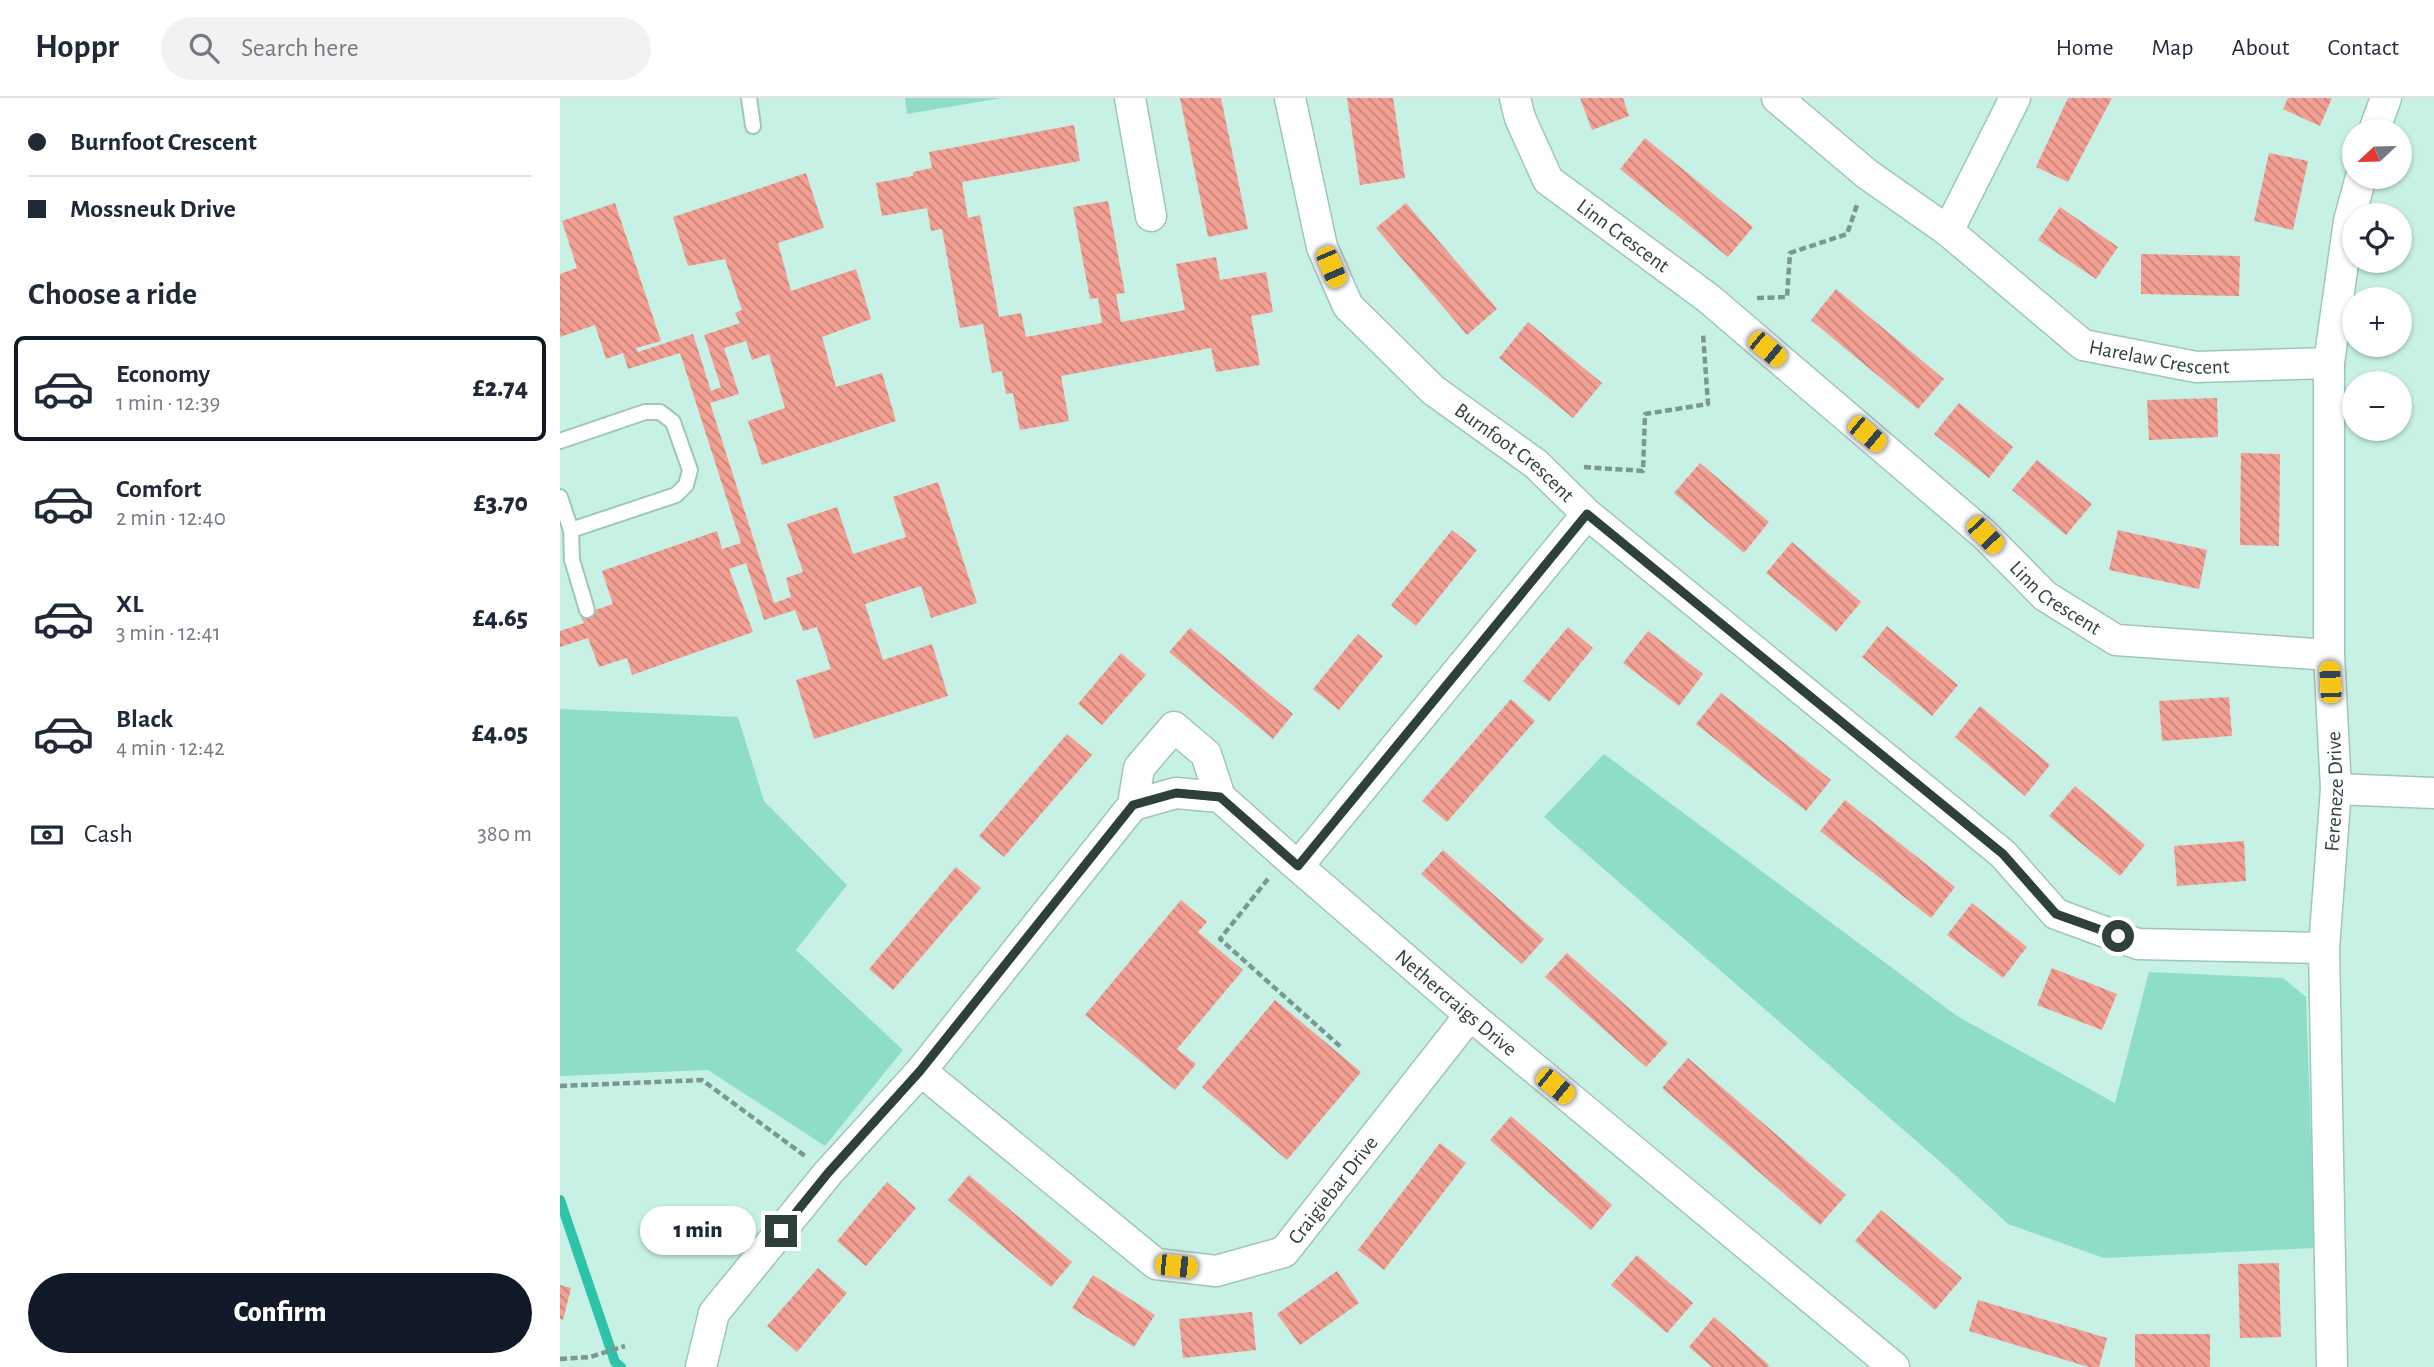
<!DOCTYPE html>
<meta charset="utf-8">
<style>
:root{--surface:#fff;--page:#f2f2f3;--text:#1f2937;--muted:#747a83;--line:#e0e1e3;--accent:#111827}
body{margin:0;font-family:"Alegreya Sans",sans-serif;background:var(--page);color:var(--text);height:100vh;display:flex;flex-direction:column;font-size:26px;white-space:nowrap}
*{box-sizing:border-box;margin:0}
p{font-size:23px;color:var(--muted)}
.icon{flex:none;width:38px;height:38px;fill:none;stroke:currentColor;stroke-width:2;stroke-linecap:round;stroke-linejoin:round}
.map{position:relative;flex:1;overflow:hidden}
.side{display:flex;flex-direction:column;background:var(--surface);width:560px}
.side>*{flex:none}
.top-card{display:grid;align-content:center;height:154px;padding:0 28px;background:var(--surface)}
.needle{width:46px;rotate:248deg}
.fabs{position:absolute;left:1782px;top:21px;display:grid;gap:14px}
.fabs a{display:grid;place-items:center;width:70px;height:70px;border-radius:50%;background:var(--surface);box-shadow:0 2px 5px #0004;font-size:35px}
.end{position:absolute;width:32px;height:32px;margin:-16px;border:9px solid #2f3f3b;background:#fff;box-shadow:0 0 0 4px #fff}
.from{border-radius:50%}
.bubble{position:absolute;height:49px;border-radius:24px;background:var(--surface);box-shadow:0 2px 5px #0004;font-size:23px;font-weight:800;line-height:49px;text-align:center}
.car{position:absolute;width:21px;height:42px;margin:-21px -10px;border-radius:9px;box-shadow:0 0 5px 2px #0007;background:linear-gradient(#f5c518 24%,#345 0 40%,#f5c518 0 76%,#345 0 86%,#f5c518 0)}
.top-card b{display:flex;align-items:center;gap:24px;height:66px;font-size:26px}
.top-card b+b{border-top:2px solid var(--line)}
.top-card i{width:18px;height:18px;background:var(--text)}
ul{padding:0;list-style:none}
li{display:flex;align-items:center;gap:21px;height:105px;margin:0 14px 10px;padding:0 14px;border:4px solid transparent;border-radius:10px}
li div{flex:1}
li b{display:block;font-size:26px}
li em{font-style:normal;font-weight:800}
li.current{border-color:var(--accent)}
li>.icon{width:63px;height:63px;stroke-width:1.5}
h2{padding:0 28px;font-size:32px;line-height:84px}
.pay{display:flex;align-items:center;gap:18px;height:77px;padding:0 28px;font-size:26px}
.pay p{margin-inline-start:auto}
.button{display:flex;gap:14px;margin-top:auto;padding:14px 28px}
.button a{flex:1;height:80px;border-radius:42px;background:var(--accent);color:#fff;font-size:28px;font-weight:800;line-height:80px;text-align:center}
header{display:flex;align-items:center;gap:42px;box-sizing:border-box;height:98px;padding:0 35px;background:var(--surface);border-bottom:2px solid var(--line)}
header strong{font-size:33px}
nav{display:flex;gap:38px;margin-inline-start:auto;font-size:24px}
.search{width:490px;height:63px;background:var(--page);display:flex;align-items:center;gap:18px;box-sizing:border-box;padding:0 24px;border-radius:38px;color:var(--muted);font-size:26px}
main{display:flex;flex:1;min-height:0}
.map>svg:first-child{display:block}
</style>
<header>
<strong>Hoppr</strong>
<div class="search"><svg class="icon" aria-label="search" viewBox="0 0 24 24"><circle cx="10" cy="10" r="6"/><path d="M15 15l6 6"/></svg>Search here</div>
<nav><a>Home</a><a>Map</a><a>About</a><a>Contact</a></nav>
</header>
<main>
<section class="side">
<div class="top-card">
<b><i class="from"></i>Burnfoot Crescent</b>
<b><i></i>Mossneuk Drive</b>
</div>
<h2>Choose a ride</h2>
<ul>
<li class="current"><svg class="icon" aria-label="car" viewBox="0 0 24 24"><path d="M5 17H2v-5l4-1 3-4h7l3 4 3 1v5h-3M9 17h6M6 11h13"/><circle cx="7" cy="17" r="2"/><circle cx="17" cy="17" r="2"/></svg><div><b>Economy</b><p>1 min · 12:39</p></div><em>£2.74</em></li>
<li><svg class="icon" aria-label="car" viewBox="0 0 24 24"><path d="M5 17H2v-5l4-1 3-4h7l3 4 3 1v5h-3M9 17h6M6 11h13"/><circle cx="7" cy="17" r="2"/><circle cx="17" cy="17" r="2"/></svg><div><b>Comfort</b><p>2 min · 12:40</p></div><em>£3.70</em></li>
<li><svg class="icon" aria-label="car" viewBox="0 0 24 24"><path d="M5 17H2v-5l4-1 3-4h7l3 4 3 1v5h-3M9 17h6M6 11h13"/><circle cx="7" cy="17" r="2"/><circle cx="17" cy="17" r="2"/></svg><div><b>XL</b><p>3 min · 12:41</p></div><em>£4.65</em></li>
<li><svg class="icon" aria-label="car" viewBox="0 0 24 24"><path d="M5 17H2v-5l4-1 3-4h7l3 4 3 1v5h-3M9 17h6M6 11h13"/><circle cx="7" cy="17" r="2"/><circle cx="17" cy="17" r="2"/></svg><div><b>Black</b><p>4 min · 12:42</p></div><em>£4.05</em></li>
</ul>
<div class="pay"><svg class="icon" aria-label="cash" viewBox="0 0 24 24"><path d="M3 7h18v10H3z"/><circle cx="12" cy="12" r="2"/></svg>Cash<p>380 m</p></div>
<div class="button"><a>Confirm</a></div>
</section>
<div class="map">
<svg width="1874" height="1269" viewBox="0 0 1874 1269">
<defs>
<pattern id="building-back-hatch" width="6" height="6" patternUnits="userSpaceOnUse" patternTransform="scale(1.75)"><rect width="6" height="6" fill="#f39f93"/><path d="M-1 5l2 2M0 0l6 6M5-1l2 2" fill="none" stroke="#c58379"/></pattern>
</defs>
<rect width="100%" height="100%" fill="#c7f1e5"/>
<g fill="#8eddc9">
<path d="M 345,0 L 442,0 L 347,16 Z"/>
<path d="M 0,611 L 178,619 L 204,703 L 287,787 L 236,852 L 343,952 L 265,1048 L 148,972 L 0,978 Z"/>
<path d="M 1044,656 L 1397,918 L 1555,1005 L 1589,874 L 1723,880 L 1746,899 L 1755,1150 L 1544,1160 L 1448,1126 L 1385,1068 L 984,719 Z"/>
</g>
<g fill="none" stroke-linecap="round" stroke-linejoin="round">
<path stroke="#2dc3a6" stroke-width="10" d="M 0,1102 L 55,1264 L 61,1269"/>
</g>
<g fill="url(#building-back-hatch)">
<path d="M 620,0 L 661,0 L 688,131 L 648,139 Z"/>
<path d="M 787,0 L 833,0 L 845,80 L 800,87 Z"/>
<path d="M 1020,0 L 1063,0 L 1069,18 L 1032,32 Z"/>
<path d="M 1508,0 L 1552,0 L 1508,84 L 1476,69 Z"/>
<path d="M 1728,0 L 1772,0 L 1760,28 L 1723,11 Z"/>
<path d="M 514,27 L 520,63 L 402,84 L 408,120 L 420,117 L 439,219 L 461,215 L 466,239 L 542,225 L 538,200 L 530,201 L 513,109 L 548,103 L 565,195 L 556,196 L 561,224 L 625,212 L 616,166 L 656,159 L 660,182 L 706,174 L 713,214 L 691,218 L 700,267 L 656,274 L 651,250 L 501,278 L 509,323 L 460,332 L 453,295 L 446,296 L 442,273 L 432,275 L 423,226 L 400,230 L 382,131 L 371,133 L 367,110 L 322,118 L 316,85 L 353,78 L 353,74 L 372,70 L 369,54 Z"/>
<path d="M 1085,40 L 1193,129 L 1168,159 L 1060,71 Z"/>
<path d="M 1709,55 L 1748,63 L 1733,132 L 1694,123 Z"/>
<path d="M 246,75 L 264,130 L 218,145 L 231,193 L 296,171 L 311,221 L 262,239 L 276,289 L 322,275 L 336,323 L 202,367 L 188,323 L 225,310 L 209,256 L 192,262 L 186,243 L 164,250 L 179,296 L 150,305 L 214,505 L 231,499 L 226,480 L 243,474 L 227,426 L 277,409 L 293,456 L 346,439 L 333,399 L 378,384 L 417,505 L 371,520 L 361,488 L 305,506 L 323,562 L 372,546 L 388,598 L 254,641 L 236,582 L 271,571 L 257,529 L 243,533 L 235,512 L 204,522 L 186,465 L 169,471 L 193,534 L 72,577 L 67,560 L 39,569 L 28,540 L 0,549 L 0,533 L 24,525 L 20,517 L 53,506 L 42,473 L 157,433 L 162,451 L 181,445 L 120,255 L 68,271 L 63,255 L 46,261 L 35,227 L 0,239 L 0,176 L 17,170 L 2,123 L 55,105 L 101,243 L 76,250 L 78,254 L 133,236 L 151,293 L 161,289 L 144,237 L 180,225 L 175,215 L 182,212 L 165,161 L 128,168 L 113,119 Z"/>
<path d="M 846,105 L 937,211 L 907,237 L 816,130 Z"/>
<path d="M 1500,109 L 1558,149 L 1536,181 L 1478,142 Z"/>
<path d="M 1581,156 L 1680,158 L 1679,198 L 1581,196 Z"/>
<path d="M 1276,191 L 1384,281 L 1358,311 L 1251,222 Z"/>
<path d="M 968,224 L 1042,285 L 1013,320 L 939,260 Z"/>
<path d="M 1657,300 L 1658,339 L 1589,342 L 1587,302 Z"/>
<path d="M 1399,305 L 1453,349 L 1429,380 L 1374,336 Z"/>
<path d="M 1681,355 L 1720,356 L 1719,448 L 1680,447 Z"/>
<path d="M 1477,362 L 1532,406 L 1506,437 L 1452,392 Z"/>
<path d="M 1140,365 L 1209,424 L 1184,455 L 1114,395 Z"/>
<path d="M 892,432 L 917,452 L 856,528 L 831,507 Z"/>
<path d="M 1558,432 L 1647,452 L 1639,491 L 1549,472 Z"/>
<path d="M 1232,444 L 1301,504 L 1276,534 L 1206,475 Z"/>
<path d="M 1327,528 L 1398,587 L 1372,618 L 1302,559 Z"/>
<path d="M 1008,529 L 1033,550 L 989,604 L 963,583 Z"/>
<path d="M 630,530 L 733,616 L 713,641 L 609,554 Z"/>
<path d="M 1088,533 L 1143,576 L 1119,608 L 1063,565 Z"/>
<path d="M 798,536 L 823,558 L 779,612 L 753,591 Z"/>
<path d="M 561,555 L 586,577 L 542,627 L 518,606 Z"/>
<path d="M 1161,595 L 1271,682 L 1246,713 L 1136,626 Z"/>
<path d="M 1669,599 L 1672,638 L 1602,643 L 1599,603 Z"/>
<path d="M 951,601 L 975,623 L 887,724 L 862,703 Z"/>
<path d="M 1420,608 L 1490,667 L 1465,698 L 1395,639 Z"/>
<path d="M 507,636 L 532,657 L 444,759 L 419,738 Z"/>
<path d="M 1515,688 L 1585,747 L 1560,778 L 1489,718 Z"/>
<path d="M 1285,702 L 1395,789 L 1371,820 L 1260,733 Z"/>
<path d="M 1684,743 L 1686,783 L 1617,788 L 1614,748 Z"/>
<path d="M 883,752 L 984,841 L 962,866 L 861,776 Z"/>
<path d="M 396,769 L 421,790 L 333,892 L 309,871 Z"/>
<path d="M 621,802 L 647,824 L 638,834 L 683,872 L 617,951 L 636,966 L 615,992 L 525,917 Z"/>
<path d="M 1412,805 L 1467,849 L 1443,880 L 1387,837 Z"/>
<path d="M 1007,855 L 1108,945 L 1086,969 L 985,879 Z"/>
<path d="M 1492,870 L 1557,896 L 1542,932 L 1477,907 Z"/>
<path d="M 715,902 L 801,974 L 727,1062 L 642,989 Z"/>
<path d="M 1128,960 L 1286,1097 L 1260,1127 L 1102,990 Z"/>
<path d="M 951,1018 L 1052,1107 L 1031,1132 L 930,1042 Z"/>
<path d="M 880,1045 L 906,1065 L 824,1172 L 798,1152 Z"/>
<path d="M 409,1077 L 512,1164 L 491,1189 L 388,1102 Z"/>
<path d="M 327,1084 L 356,1110 L 306,1168 L 277,1143 Z"/>
<path d="M 1321,1112 L 1402,1180 L 1375,1212 L 1295,1143 Z"/>
<path d="M 1077,1157 L 1133,1205 L 1107,1235 L 1051,1187 Z"/>
<path d="M 1719,1165 L 1721,1239 L 1680,1240 L 1678,1166 Z"/>
<path d="M 258,1170 L 287,1195 L 237,1254 L 207,1228 Z"/>
<path d="M 777,1173 L 799,1205 L 740,1247 L 717,1216 Z"/>
<path d="M 533,1177 L 595,1217 L 574,1249 L 512,1210 Z"/>
<path d="M 0,1187 L 11,1190 L 3,1222 L 0,1221 Z"/>
<path d="M 1418,1202 L 1547,1240 L 1539,1269 L 1529,1269 L 1409,1233 Z"/>
<path d="M 692,1214 L 696,1252 L 623,1260 L 619,1221 Z"/>
<path d="M 1154,1219 L 1209,1267 L 1208,1269 L 1152,1269 L 1129,1249 Z"/>
<rect x="1575" y="1236" width="75" height="33"/>
</g>
<g fill="none" stroke-linecap="round" stroke-linejoin="round">
<defs>
<g id="service">
<path d="M 189,0 L 193,28"/>
<path d="M 0,343 L 85,314 L 100,314 L 113,324 L 130,372 L 126,387 L 116,397 L 11,432 L 0,399"/>
<path d="M 11,432 L 12,462 L 27,512"/>
</g>
<g id="minor">
<path d="M 570,0 L 591,118"/>
<path id="s1" d="M 730,0 L 762,149 L 788,208 L 873,292 L 976,366 L 1027,416 L 1443,756 L 1496,816 L 1578,846 L 1764,850"/>
<path id="s2" d="M 955,0 L 960,20 L 988,82 L 1148,200 L 1425,437 L 1485,498 L 1556,542 L 1769,557"/>
<path id="s3" d="M 1217,0 L 1307,76 L 1388,133 L 1523,247 L 1636,269 L 1769,265"/>
<path d="M 1814,33 L 1826,0"/>
<path d="M 1388,133 L 1455,0"/>
<path d="M 1776,691 L 1874,695"/>
<path d="M 573,707 L 616,695 L 660,699"/>
<path d="M 738,768 L 1027,416"/>
<path id="s4" d="M 361,973 L 596,1166 L 656,1173 L 724,1154 L 910,917"/>
<path id="s5" d="M 141,1269 L 154,1215 L 268,1075 L 361,973 L 573,707 L 579,670 L 614,629 L 646,656 L 660,699 L 726,758 L 910,917 L 1334,1269"/>
<path id="s6" d="M 1772,1269 L 1764,850 L 1776,691 L 1769,557 L 1769,265 L 1789,123 L 1801,79"/>
</g>
</defs>
<use href="#service" stroke="#9ec6bb" stroke-width="18"/>
<use href="#minor" stroke="#9ec6bb" stroke-width="33"/>
<g stroke="#7b9890" stroke-width="4.5" stroke-dasharray="7 3.5" stroke-linecap="butt">
<path d="M 1197,200 L 1227,199 L 1230,155 L 1287,136 L 1297,107"/>
<path d="M 1024,369 L 1083,373 L 1085,316 L 1148,306 L 1143,236"/>
<path d="M 708,781 L 660,841 L 782,950"/>
<path d="M 0,988 L 142,982 L 245,1058"/>
<path d="M 0,1261 L 30,1259 L 65,1248"/>
</g>
<use href="#service" stroke="#fff" stroke-width="14"/>
<use href="#minor" stroke="#fff" stroke-width="30"/>
</g>
<g fill="none" stroke-linecap="round" stroke-linejoin="round">
<path stroke="#2f3f3b" stroke-width="9" d="M 221,1133 L 268,1075 L 360,973 L 573,707 L 616,695 L 660,699 L 738,768 L 1027,416 L 1443,756 L 1496,816 L 1558,838"/>
</g>
<g text-anchor="middle" dominant-baseline="central" stroke-width="5" stroke-linejoin="round" paint-order="stroke">
<g font-size="21" fill="#2f3f3b" stroke="#d4fef2">
<text stroke="none"><textPath href="#s2" startOffset="182">Linn Crescent</textPath></text>
<text stroke="none"><textPath href="#s3" startOffset="471">Harelaw Crescent</textPath></text>
<text stroke="none"><textPath href="#s1" startOffset="439">Burnfoot Crescent</textPath></text>
<text stroke="none"><textPath href="#s2" startOffset="747">Linn Crescent</textPath></text>
<text stroke="none"><textPath href="#s6" startOffset="576">Fereneze Drive</textPath></text>
<text stroke="none"><textPath href="#s5" startOffset="1206">Nethercraigs Drive</textPath></text>
<text stroke="none"><textPath href="#s4" startOffset="514">Craigiebar Drive</textPath></text>
</g>
</g>
</svg>
<div class="fabs">
<a><svg class="needle" viewBox="-14 -14 28 28"><path d="M0-13l5 13h-10z" fill="#e53935"/><path d="M0 13l5-13h-10z" fill="#747a83"/></svg></a>
<a><svg class="icon" aria-label="locate" viewBox="0 0 24 24"><circle cx="12" cy="12" r="6"/><path d="M12 2v4M12 18v4M2 12h4M18 12h4"/></svg></a>
<a>+</a>
<a>−</a>
</div>
<i class="end from" style="left:1558px;top:838px"></i>
<i class="end" style="left:221px;top:1133px"></i>
<div class="bubble" style="left:80px;top:1108px;width:116px">1 min</div>
<i class="car" style="left:771px;top:169px;rotate:157deg"></i>
<i class="car" style="left:1207px;top:251px;rotate:130deg"></i>
<i class="car" style="left:1307px;top:336px;rotate:130deg"></i>
<i class="car" style="left:1425px;top:437px;rotate:136deg"></i>
<i class="car" style="left:1770px;top:584px;rotate:357deg"></i>
<i class="car" style="left:995px;top:988px;rotate:129deg"></i>
<i class="car" style="left:616px;top:1168px;rotate:96deg"></i>
</div>
</main>
